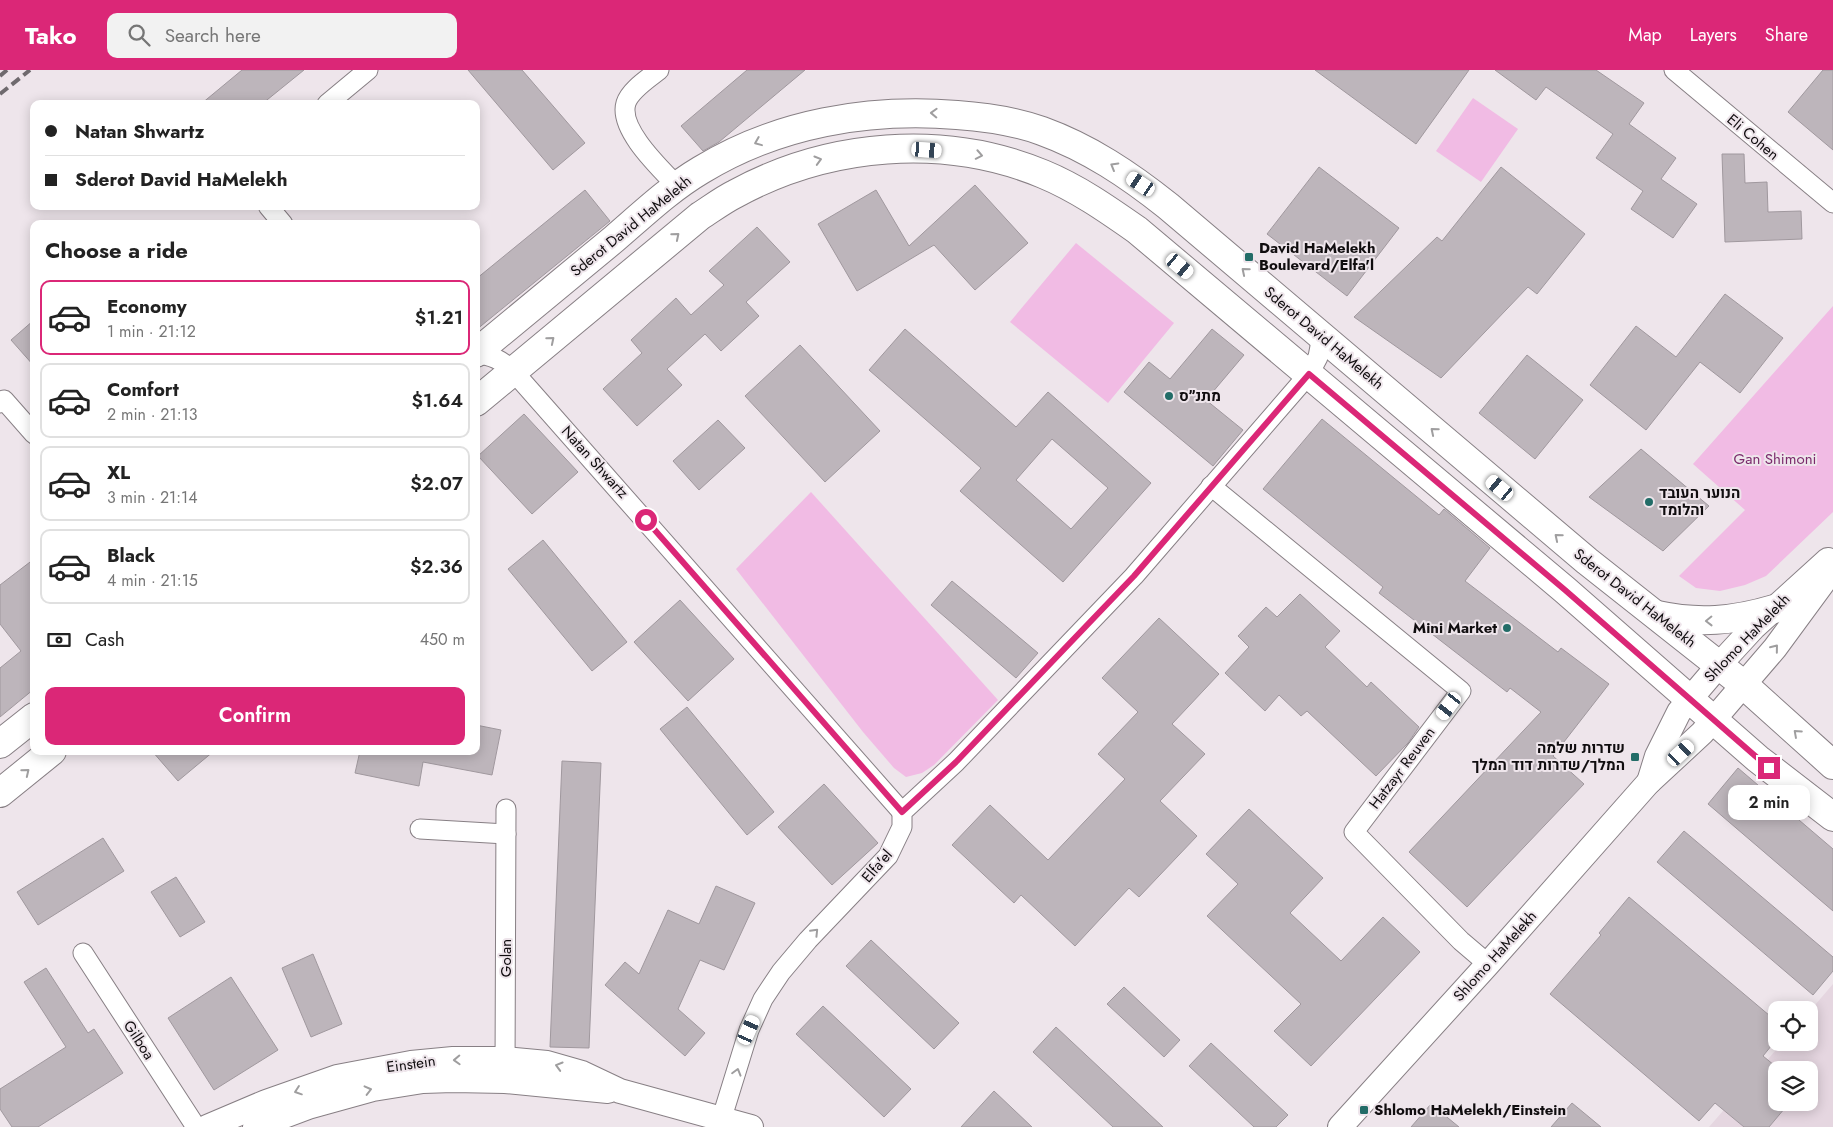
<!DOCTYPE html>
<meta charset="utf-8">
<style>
:root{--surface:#fff;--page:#f2f2f2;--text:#222;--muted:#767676;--line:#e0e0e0;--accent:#db2777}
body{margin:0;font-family:Jost,Heebo,sans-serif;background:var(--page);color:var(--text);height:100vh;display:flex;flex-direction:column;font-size:19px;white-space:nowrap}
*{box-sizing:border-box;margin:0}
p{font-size:16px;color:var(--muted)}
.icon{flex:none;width:28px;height:28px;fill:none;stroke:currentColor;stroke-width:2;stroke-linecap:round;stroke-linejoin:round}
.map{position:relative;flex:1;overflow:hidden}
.panel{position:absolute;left:30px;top:150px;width:450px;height:535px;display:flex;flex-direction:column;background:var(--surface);border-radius:10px;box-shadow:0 2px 12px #0003}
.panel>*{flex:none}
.guide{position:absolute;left:30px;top:30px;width:450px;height:110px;border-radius:10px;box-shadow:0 2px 12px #0003;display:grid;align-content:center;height:110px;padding:0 15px;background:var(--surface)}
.controls{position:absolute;left:1768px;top:931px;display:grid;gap:10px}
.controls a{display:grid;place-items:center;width:50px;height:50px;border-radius:10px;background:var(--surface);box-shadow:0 2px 12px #0003;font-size:25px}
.end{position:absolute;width:22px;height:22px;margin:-11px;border:6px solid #db2777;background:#fff;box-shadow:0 0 0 2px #fff}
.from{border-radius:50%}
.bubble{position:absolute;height:35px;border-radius:10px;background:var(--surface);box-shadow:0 2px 12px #0003;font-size:16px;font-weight:600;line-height:35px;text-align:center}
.car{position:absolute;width:15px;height:30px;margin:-15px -8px;border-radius:6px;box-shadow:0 0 4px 1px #0007;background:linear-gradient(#fff 24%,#345 0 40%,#fff 0 76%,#345 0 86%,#fff 0)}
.guide b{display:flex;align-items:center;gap:18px;height:48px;font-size:19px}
.guide b+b{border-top:1px solid var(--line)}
.guide i{width:12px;height:12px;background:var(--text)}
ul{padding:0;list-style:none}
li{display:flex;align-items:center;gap:15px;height:75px;margin:0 10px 8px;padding:0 5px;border:2px solid var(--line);border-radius:10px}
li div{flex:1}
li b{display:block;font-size:19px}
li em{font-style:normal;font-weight:600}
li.selected{border-color:var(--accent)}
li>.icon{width:45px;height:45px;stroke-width:1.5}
h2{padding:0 15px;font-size:22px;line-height:60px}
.pay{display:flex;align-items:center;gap:12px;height:55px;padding:0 15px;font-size:19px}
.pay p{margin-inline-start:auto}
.action{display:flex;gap:10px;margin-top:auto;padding:10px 15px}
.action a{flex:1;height:58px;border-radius:10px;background:var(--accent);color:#fff;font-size:20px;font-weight:600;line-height:58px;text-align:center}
header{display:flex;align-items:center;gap:30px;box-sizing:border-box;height:70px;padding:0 25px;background:var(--accent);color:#fff}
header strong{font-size:24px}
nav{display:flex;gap:28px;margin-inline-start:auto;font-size:18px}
.search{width:350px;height:45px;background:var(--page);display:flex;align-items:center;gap:12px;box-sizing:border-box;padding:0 18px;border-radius:10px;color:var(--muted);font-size:19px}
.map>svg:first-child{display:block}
</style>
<header>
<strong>Tako</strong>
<div class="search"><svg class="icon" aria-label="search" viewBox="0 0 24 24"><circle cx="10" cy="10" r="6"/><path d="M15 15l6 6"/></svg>Search here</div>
<nav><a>Map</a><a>Layers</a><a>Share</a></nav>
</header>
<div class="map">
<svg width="1833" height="1057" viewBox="0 0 1833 1057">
<rect width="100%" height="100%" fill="#eee5eb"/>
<path fill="#e5d6e0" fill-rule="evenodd" d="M 1833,914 L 1833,1057 L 1709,1057 L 1782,973 L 1809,972 L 1809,942 ZM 1776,1000 L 1809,1000 L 1809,1032 L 1776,1032 Z"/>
<g fill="#f1bbe4">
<path d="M 1473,28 L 1518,59 L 1481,112 L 1436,81 Z"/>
<path d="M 1076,173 L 1174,253 L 1108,333 L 1010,252 Z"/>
<path d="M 1833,236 L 1833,442 L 1766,506 L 1745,515 L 1720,521 L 1696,518 L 1679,506 L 1745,440 L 1693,394 Z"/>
<path d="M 811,422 L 998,630 L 934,695 L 922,703 L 906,707 L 894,698 L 863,662 L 736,499 Z"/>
</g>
<g fill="#bdb5bb" stroke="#a0989e" fill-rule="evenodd">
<path d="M 242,0 L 304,0 L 262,34 L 201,34 Z"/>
<path d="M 468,0 L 522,0 L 585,73 L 553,100 Z"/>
<path d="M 747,0 L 805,0 L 719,72 L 703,81 L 681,56 Z"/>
<path d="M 1315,0 L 1469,0 L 1416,74 Z"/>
<path d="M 1495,0 L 1596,0 L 1644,33 L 1629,54 L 1676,88 L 1661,109 L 1697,134 L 1673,168 L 1631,139 L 1643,121 L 1596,88 L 1613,64 L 1546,17 L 1536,30 Z"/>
<path d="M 1823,0 L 1833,0 L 1833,80 L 1788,42 Z"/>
<path d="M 1722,84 L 1744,84 L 1745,113 L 1767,112 L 1768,142 L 1801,141 L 1802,169 L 1725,172 Z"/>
<path d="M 1319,97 L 1399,158 L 1347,226 L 1267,164 Z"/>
<path d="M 1501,97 L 1585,164 L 1537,224 L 1528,217 L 1441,308 L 1354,247 L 1437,167 L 1442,171 Z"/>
<path d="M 975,115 L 1028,173 L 975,220 L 934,175 L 857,221 L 818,154 L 876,120 L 909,176 Z"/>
<path d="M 585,120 L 610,151 L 476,260 L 476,209 Z"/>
<path d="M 757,157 L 790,192 L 746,232 L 759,246 L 721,281 L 705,264 L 667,299 L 682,315 L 637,356 L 603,319 L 642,283 L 631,270 L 676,228 L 691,245 L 724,215 L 709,201 Z"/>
<path d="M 1725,224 L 1783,268 L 1740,323 L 1700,292 L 1646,360 L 1590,315 L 1636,256 L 1676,287 Z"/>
<path d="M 34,250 L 34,296 L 11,270 Z"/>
<path d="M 905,259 L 1016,357 L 1048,322 L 1151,413 L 1063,512 L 960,421 L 981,398 L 869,300 ZM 1052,369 L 1108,418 L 1071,459 L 1016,410 Z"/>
<path d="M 1212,259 L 1244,285 L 1206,330 L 1243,360 L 1213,396 L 1124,322 L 1149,292 L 1170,309 Z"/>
<path d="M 800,275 L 880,361 L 825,412 L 745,326 Z"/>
<path d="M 1527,285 L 1583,330 L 1535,389 L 1479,343 Z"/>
<path d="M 524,344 L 578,402 L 532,444 L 478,386 Z"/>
<path d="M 1322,349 L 1439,445 L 1444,439 L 1490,478 L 1465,511 L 1558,582 L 1561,578 L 1609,614 L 1553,686 L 1584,714 L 1467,837 L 1409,782 L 1541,642 L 1510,618 L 1507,622 L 1379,523 L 1383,517 L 1263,419 Z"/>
<path d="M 718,350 L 745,378 L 699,420 L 673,391 Z"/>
<path d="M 1641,379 L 1709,436 L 1663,481 L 1589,427 Z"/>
<path d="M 543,470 L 627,572 L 592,601 L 508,499 Z"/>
<path d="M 34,489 L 34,619 L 0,647 L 0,598 L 21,581 L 0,554 L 0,515 Z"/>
<path d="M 952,511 L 1038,583 L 1016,608 L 931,535 Z"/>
<path d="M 1300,524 L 1340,561 L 1325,577 L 1367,617 L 1371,612 L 1419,657 L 1408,673 L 1376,706 L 1307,641 L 1301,646 L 1279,625 L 1265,641 L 1225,603 L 1249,577 L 1238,566 L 1266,537 L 1277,547 Z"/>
<path d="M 680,530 L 734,589 L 688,631 L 634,572 Z"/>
<path d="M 1159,548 L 1219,604 L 1172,654 L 1205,684 L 1160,731 L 1197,766 L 1139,827 L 1129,818 L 1075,876 L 1021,825 L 1014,833 L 952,775 L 990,735 L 1048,790 L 1125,709 L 1098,684 L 1138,642 L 1102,608 Z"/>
<path d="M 687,637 L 774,742 L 747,765 L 660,659 Z"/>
<path d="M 476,655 L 501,660 L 492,705 L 423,692 L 419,716 L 355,703 L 360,681 L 476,681 Z"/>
<path d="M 152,681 L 214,681 L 178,711 Z"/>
<path d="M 562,691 L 601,693 L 589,978 L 550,977 Z"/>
<path d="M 1738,698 L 1833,779 L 1833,841 L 1708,734 Z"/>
<path d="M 824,714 L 878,773 L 832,815 L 778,757 Z"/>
<path d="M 1249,739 L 1323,808 L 1290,843 L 1341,891 L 1383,847 L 1420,882 L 1311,996 L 1274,961 L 1301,934 L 1207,846 L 1238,814 L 1206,784 Z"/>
<path d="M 1684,761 L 1833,887 L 1833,901 L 1813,925 L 1657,792 Z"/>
<path d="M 103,768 L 124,801 L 38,855 L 17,822 Z"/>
<path d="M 176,807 L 205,852 L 180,867 L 151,822 Z"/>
<path d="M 716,816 L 755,833 L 724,900 L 700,890 L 678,939 L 705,963 L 685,986 L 605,915 L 625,892 L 639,904 L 668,840 L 699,854 Z"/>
<path d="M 1629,827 L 1776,951 L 1776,970 L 1763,986 L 1780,1000 L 1776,1000 L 1776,1032 L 1790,1032 L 1769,1057 L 1744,1057 L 1715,1033 L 1699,1051 L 1550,924 L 1601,865 L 1599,863 Z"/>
<path d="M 871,870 L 959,953 L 934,979 L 846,896 Z"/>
<path d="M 313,884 L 342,954 L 311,967 L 282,898 Z"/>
<path d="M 46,898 L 88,963 L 94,959 L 123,1003 L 38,1057 L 12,1057 L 0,1039 L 0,1019 L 66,977 L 24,912 Z"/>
<path d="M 231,907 L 278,980 L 214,1020 L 168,948 Z"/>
<path d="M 1124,917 L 1180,970 L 1164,987 L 1107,934 Z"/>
<path d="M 823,936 L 911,1019 L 884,1047 L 796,964 Z"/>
<path d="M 1056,957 L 1163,1057 L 1113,1057 L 1033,982 Z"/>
<path d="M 1211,973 L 1288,1045 L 1276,1057 L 1254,1057 L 1189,996 Z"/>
<path d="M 994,1021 L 1032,1057 L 961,1057 Z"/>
<path d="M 1572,1033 L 1601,1057 L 1551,1057 Z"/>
<path d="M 1431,1034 L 1459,1057 L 1411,1057 Z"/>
</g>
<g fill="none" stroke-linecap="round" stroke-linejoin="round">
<defs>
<g id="minor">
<path d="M 659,0 C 649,8 630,20 626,33 C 618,59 660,98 677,116"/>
<path d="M 1674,0 L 1833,133"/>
<path d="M 327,34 L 368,0"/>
<path d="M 268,136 L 283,154"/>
<path d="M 476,284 C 492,285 501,290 513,301 L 902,742"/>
<path d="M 0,333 L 4,330 L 34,364"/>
<path d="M 1211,416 L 1461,621 L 1354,762 L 1461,871 L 1488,894"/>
<path d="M 420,759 L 506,764"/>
<path d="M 83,883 L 196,1057"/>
<path d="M 505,1002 L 506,739"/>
<path d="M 719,1057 L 749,960 L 763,929 L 781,902 L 808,870 L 888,786 L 902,757 L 902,742 L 956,692 L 1134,506 L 1309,304 L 1318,287 L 1322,266"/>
</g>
<g id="tertiary">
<path d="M 1649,712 L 1657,686 L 1679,642 L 1719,595 L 1754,557 L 1828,490"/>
<path d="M 207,1057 L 266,1032 L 337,1007 L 411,993 L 453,989 L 505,989 L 547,993 L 582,1003 L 620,1021 L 751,1057"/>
<path d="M 255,1057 L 308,1037 L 373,1019 L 423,1011 L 453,1010 L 505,1011 L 608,1021"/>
<path d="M 1340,1057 L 1488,894 L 1648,713 L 1702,663 L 1775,578 L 1833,499"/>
</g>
<g id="secondary">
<path d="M 476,283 C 522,245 568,207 614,169 C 642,145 669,119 701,100 C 778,53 868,38 957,45 C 986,47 1014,51 1042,61 C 1089,78 1129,105 1168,136 L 1587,491 L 1744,615 L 1833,695"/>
<path d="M 476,332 L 700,146 C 711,139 723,130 735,124 C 828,73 944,63 1043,104 C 1077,118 1107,139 1137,160 L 1565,520 L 1758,689 L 1833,747"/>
<path d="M 1657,545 C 1698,554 1734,551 1774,539"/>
<path d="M 0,674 L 34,647"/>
<path d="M 0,723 L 52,681"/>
</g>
</defs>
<use href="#minor" stroke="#877f84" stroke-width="21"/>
<use href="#tertiary" stroke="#877f84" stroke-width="26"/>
<use href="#secondary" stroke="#877f84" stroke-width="30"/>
<use href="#minor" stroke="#fff" stroke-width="19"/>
<use href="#tertiary" stroke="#fff" stroke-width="24"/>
<use href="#secondary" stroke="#fff" stroke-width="28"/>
<g stroke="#6f6a6e" stroke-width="4" stroke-dasharray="10 5" stroke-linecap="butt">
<path d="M 0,6 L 7,0"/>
<path d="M 0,24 L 30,0"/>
</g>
</g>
<defs><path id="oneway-chevron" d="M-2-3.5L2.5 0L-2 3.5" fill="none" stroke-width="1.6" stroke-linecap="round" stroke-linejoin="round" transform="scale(1.25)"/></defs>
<g stroke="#9f9e9f">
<use href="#oneway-chevron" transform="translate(934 43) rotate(-178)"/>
<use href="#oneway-chevron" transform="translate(758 72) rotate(158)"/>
<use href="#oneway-chevron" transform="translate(979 85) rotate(11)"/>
<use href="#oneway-chevron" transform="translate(818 90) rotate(-16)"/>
<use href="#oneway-chevron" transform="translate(1114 96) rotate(-150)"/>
<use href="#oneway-chevron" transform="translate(676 166) rotate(-40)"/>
<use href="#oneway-chevron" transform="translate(1245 201) rotate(-140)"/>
<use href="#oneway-chevron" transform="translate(551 270) rotate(-40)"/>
<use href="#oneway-chevron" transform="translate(1434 361) rotate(-140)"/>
<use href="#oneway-chevron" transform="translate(1558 467) rotate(-140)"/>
<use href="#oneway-chevron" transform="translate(1709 551) rotate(179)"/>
<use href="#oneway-chevron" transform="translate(1775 578) rotate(-51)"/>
<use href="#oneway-chevron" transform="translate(1797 663) rotate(-138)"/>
<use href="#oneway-chevron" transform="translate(26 702) rotate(-39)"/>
<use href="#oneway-chevron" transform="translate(815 862) rotate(-46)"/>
<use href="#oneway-chevron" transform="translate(457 990) rotate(178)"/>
<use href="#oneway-chevron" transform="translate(559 996) rotate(-164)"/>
<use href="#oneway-chevron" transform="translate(737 1002) rotate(-74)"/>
<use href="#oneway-chevron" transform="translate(368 1020) rotate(-14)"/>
<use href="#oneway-chevron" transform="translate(298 1021) rotate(161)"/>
</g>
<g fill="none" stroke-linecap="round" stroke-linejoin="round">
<path stroke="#db2777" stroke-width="6" d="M 646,450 L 902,742 L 956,692 L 1134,506 L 1309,304 L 1565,520 L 1769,698"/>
</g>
<g fill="#226c67" stroke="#eee5eb" stroke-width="2">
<rect x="1244" y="182" width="10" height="10" rx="2.5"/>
<circle cx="1169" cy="326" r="5"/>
<circle cx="1649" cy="432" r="5"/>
<circle cx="1507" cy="558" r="5"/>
<rect x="1630" y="682" width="10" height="10" rx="2.5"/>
<rect x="1359" y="1035" width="10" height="10" rx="2.5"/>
</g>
<g text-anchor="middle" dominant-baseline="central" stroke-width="4" stroke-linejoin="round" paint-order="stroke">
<g font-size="15" fill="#100d0f" stroke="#eee5eb">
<text transform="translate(1753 67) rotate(40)">Eli Cohen</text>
<text transform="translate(631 156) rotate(-39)">Sderot David HaMelekh</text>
<text transform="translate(1324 268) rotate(40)">Sderot David HaMelekh</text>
<text transform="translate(595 392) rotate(48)">Natan Shwartz</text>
<text transform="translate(1635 528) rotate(38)">Sderot David HaMelekh</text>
<text transform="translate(1747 568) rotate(-46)">Shlomo HaMelekh</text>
<text transform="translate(1402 698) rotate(-53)">Hatzayr Reuven</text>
<text transform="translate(877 796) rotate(-49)">Elfa'el</text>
<text transform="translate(1495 886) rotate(-48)">Shlomo HaMelekh</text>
<text transform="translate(506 888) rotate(-90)">Golan</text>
<text transform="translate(139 970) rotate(57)">Gilboa</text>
<text transform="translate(411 994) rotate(-8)">Einstein</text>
</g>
<g font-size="15" font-weight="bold" fill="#100d0f" stroke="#eee5eb" text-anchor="start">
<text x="1259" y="178">David HaMelekh<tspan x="1259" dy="17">Boulevard/Elfa'l</tspan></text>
<text x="1179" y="326">מתנ״ס</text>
<text x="1659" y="423">הנוער העובד<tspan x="1659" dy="17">והלומד</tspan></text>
<text x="1497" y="558" text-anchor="end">Mini Market</text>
<text x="1625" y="678" text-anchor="end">שדרות שלמה<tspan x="1625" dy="17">המלך/שדרות דוד המלך</tspan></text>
<text x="1374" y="1040">Shlomo HaMelekh/Einstein</text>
</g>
<g font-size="15" fill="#7b2b6c" stroke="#eee5eb">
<text x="1775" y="389">Gan Shimoni</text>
</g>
</g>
</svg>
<div class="controls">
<a><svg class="icon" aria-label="locate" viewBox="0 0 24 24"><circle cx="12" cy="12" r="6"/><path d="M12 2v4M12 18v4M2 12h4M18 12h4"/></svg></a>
<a><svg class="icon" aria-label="layers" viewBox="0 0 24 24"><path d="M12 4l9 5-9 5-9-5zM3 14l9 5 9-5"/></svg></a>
</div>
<i class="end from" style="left:646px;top:450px"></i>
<i class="end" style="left:1769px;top:698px"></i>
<div class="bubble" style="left:1728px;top:715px;width:82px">2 min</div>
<i class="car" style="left:927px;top:80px;rotate:94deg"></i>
<i class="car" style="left:1141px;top:114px;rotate:304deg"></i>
<i class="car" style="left:1180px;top:196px;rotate:130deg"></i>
<i class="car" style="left:1500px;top:418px;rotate:310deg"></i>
<i class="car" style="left:1449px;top:636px;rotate:217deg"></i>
<i class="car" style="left:1681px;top:683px;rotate:47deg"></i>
<i class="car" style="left:749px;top:960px;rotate:24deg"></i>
<div class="guide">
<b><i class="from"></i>Natan Shwartz</b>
<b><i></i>Sderot David HaMelekh</b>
</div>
<section class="panel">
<h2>Choose a ride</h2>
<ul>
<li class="selected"><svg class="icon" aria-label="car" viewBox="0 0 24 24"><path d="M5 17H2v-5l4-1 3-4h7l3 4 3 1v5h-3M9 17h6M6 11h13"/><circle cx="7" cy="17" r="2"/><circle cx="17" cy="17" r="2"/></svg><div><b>Economy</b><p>1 min · 21:12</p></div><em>$1.21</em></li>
<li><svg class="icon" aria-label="car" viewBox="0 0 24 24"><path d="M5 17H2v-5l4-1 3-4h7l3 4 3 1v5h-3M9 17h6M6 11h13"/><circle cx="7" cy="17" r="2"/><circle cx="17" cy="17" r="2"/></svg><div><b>Comfort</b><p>2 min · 21:13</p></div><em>$1.64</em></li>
<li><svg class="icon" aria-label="car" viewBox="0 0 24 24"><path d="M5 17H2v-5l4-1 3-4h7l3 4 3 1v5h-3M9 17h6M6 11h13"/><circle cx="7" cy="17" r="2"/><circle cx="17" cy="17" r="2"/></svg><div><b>XL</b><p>3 min · 21:14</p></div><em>$2.07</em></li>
<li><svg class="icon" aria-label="car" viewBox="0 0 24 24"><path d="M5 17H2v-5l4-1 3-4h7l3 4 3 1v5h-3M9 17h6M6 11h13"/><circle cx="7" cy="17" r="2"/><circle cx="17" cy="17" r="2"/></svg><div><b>Black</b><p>4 min · 21:15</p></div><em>$2.36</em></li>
</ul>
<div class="pay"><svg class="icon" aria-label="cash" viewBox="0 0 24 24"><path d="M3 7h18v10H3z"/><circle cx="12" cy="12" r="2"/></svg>Cash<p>450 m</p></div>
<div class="action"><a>Confirm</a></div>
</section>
</div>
